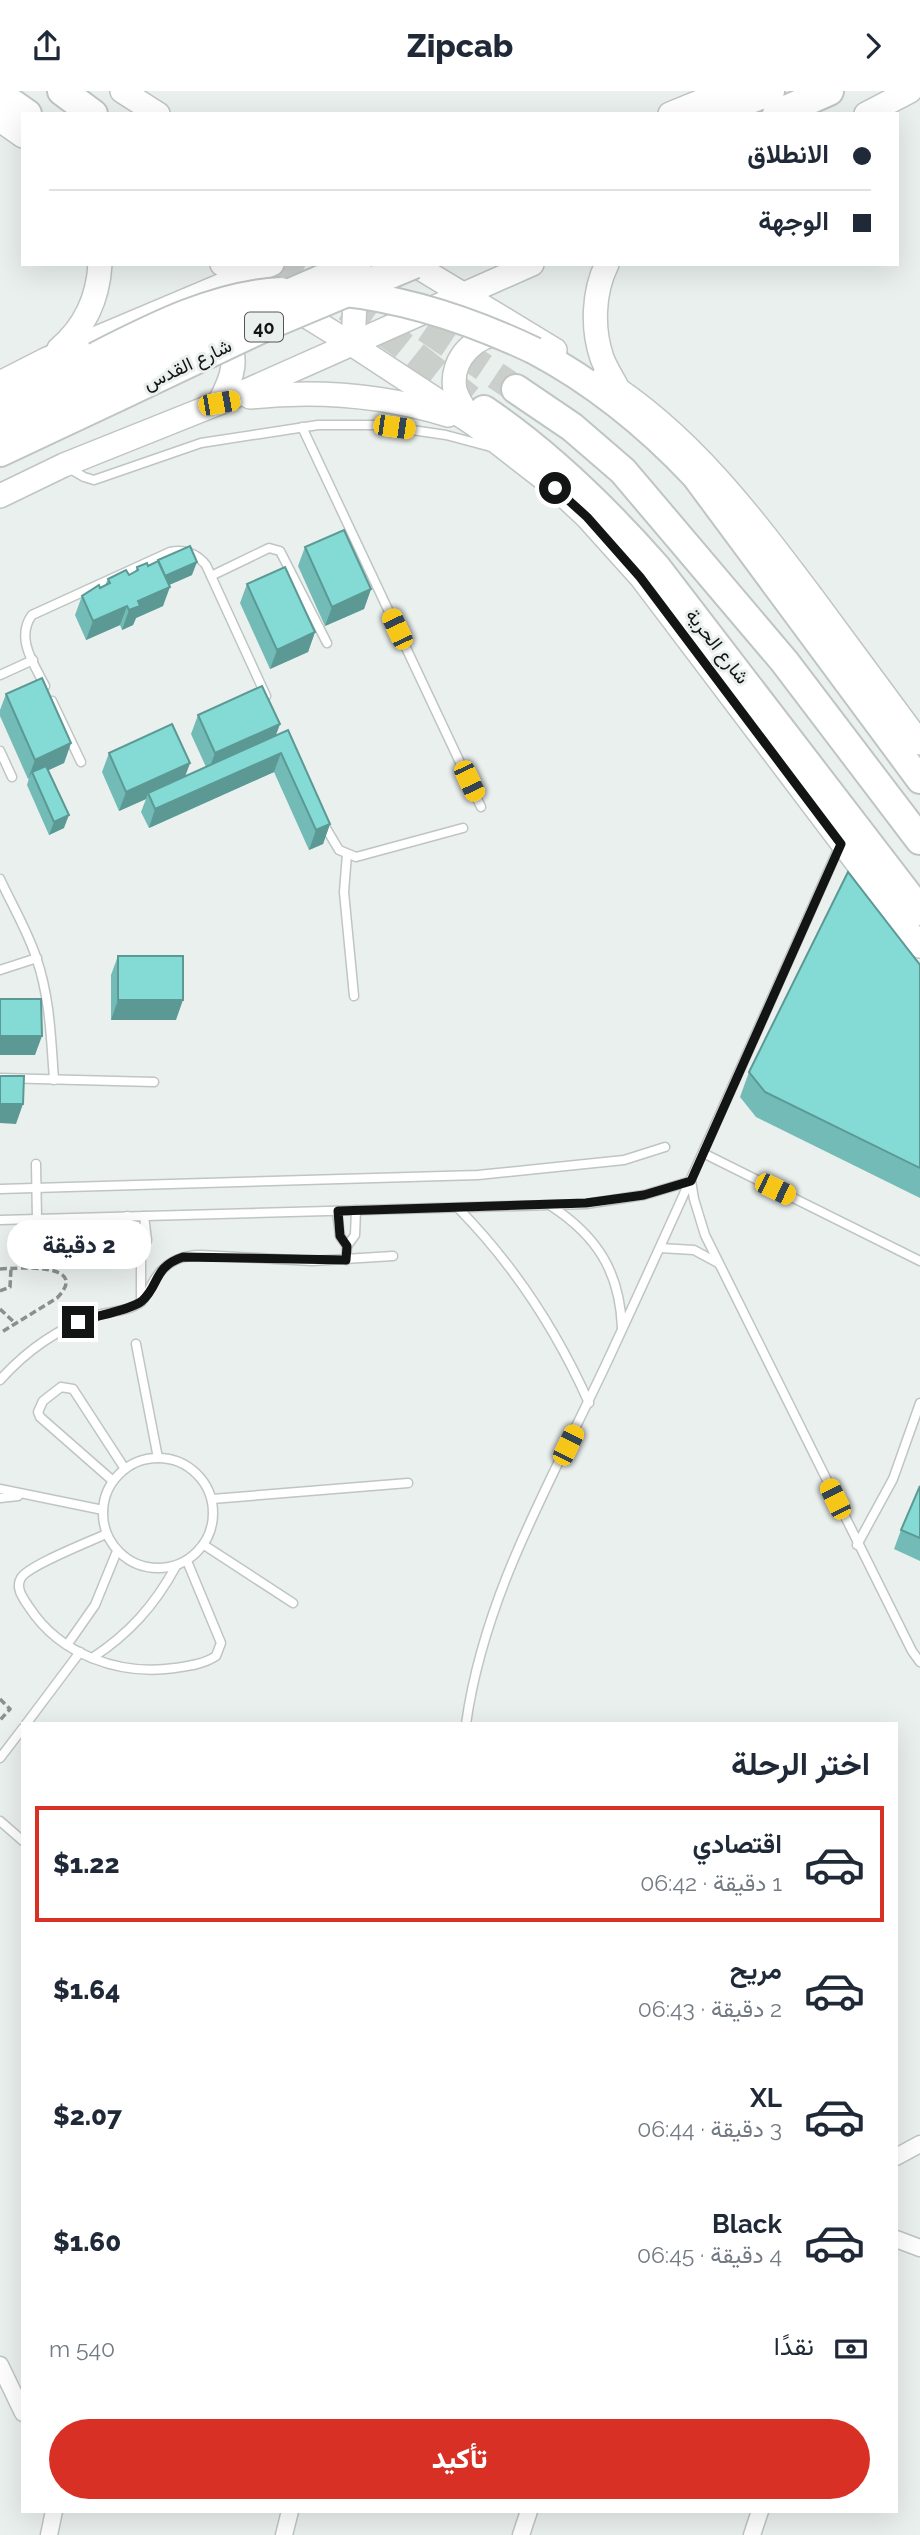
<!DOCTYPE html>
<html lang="ar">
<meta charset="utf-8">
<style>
:root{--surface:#fff;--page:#f6f6f7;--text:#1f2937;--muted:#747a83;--line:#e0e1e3;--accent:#d93025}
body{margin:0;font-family:Raleway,Vazirmatn,sans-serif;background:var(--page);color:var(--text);direction:rtl;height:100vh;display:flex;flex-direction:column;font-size:26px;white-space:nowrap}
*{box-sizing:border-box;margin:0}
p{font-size:23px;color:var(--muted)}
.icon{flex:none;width:38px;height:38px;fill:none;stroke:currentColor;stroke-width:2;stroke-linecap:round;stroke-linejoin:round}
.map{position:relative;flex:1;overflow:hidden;direction:ltr}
.panel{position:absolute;left:21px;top:1631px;width:877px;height:791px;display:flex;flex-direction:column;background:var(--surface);border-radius:0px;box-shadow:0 7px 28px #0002;direction:rtl}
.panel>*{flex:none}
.banner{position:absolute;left:21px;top:21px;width:878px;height:154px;border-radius:0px;box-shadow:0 7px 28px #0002;direction:rtl;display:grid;align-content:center;height:154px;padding:0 28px;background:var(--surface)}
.end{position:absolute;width:32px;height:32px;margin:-16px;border:9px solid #131514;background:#fff;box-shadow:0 0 0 4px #fff}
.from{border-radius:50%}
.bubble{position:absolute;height:49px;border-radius:24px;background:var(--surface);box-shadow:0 7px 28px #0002;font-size:23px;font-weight:800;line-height:49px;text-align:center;direction:rtl}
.car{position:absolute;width:21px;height:42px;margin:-21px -10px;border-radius:9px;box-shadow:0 0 5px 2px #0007;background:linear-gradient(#f5c518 24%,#345 0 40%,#f5c518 0 76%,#345 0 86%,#f5c518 0)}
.banner b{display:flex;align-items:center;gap:24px;height:66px;font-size:26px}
.banner b+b{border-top:2px solid var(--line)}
.banner i{width:18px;height:18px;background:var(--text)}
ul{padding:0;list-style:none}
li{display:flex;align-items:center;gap:21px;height:116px;margin:0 14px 10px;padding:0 14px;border:4px solid transparent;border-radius:0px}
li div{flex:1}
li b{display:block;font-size:26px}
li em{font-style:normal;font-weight:800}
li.on{border-color:var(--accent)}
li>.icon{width:63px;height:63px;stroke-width:1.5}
h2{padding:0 28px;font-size:32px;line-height:84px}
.pay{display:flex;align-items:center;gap:18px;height:77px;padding:0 28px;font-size:26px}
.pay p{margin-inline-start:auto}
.primary-button{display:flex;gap:14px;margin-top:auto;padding:14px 28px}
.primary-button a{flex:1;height:80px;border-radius:42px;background:var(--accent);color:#fff;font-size:28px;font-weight:800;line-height:80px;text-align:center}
header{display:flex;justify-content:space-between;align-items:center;height:91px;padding:0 28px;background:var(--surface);font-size:32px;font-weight:800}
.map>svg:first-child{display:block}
</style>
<header><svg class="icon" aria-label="forward" viewBox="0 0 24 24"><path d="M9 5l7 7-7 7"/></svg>Zipcab<svg class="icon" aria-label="share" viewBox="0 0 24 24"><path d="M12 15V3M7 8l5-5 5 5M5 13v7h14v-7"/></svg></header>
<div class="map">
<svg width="920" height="2444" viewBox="0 0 920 2444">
<rect width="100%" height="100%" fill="#eaf0ed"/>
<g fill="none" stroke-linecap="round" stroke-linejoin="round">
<g stroke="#cacfcc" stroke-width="28" stroke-dasharray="28 14" stroke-linecap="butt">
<path d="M 274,173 L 357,223 L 401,253 L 484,319"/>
<path d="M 391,214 L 516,298"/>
</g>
<defs>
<g id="service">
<path d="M 302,336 L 481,716"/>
<path d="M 67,376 L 84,386 L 94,389 L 201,352 L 318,334 L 378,334 L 446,344 L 491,356"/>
<path d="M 211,485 L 269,457 L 280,460 L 327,552"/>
<path d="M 0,584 L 33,569"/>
<path d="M 45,595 C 34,573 15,547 32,524 L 170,461 C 185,458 196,462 206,474 L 266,605"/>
<path d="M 52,610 L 81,671"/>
<path d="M 0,660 L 12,686"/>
<path d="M 323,732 L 339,759 L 356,766 L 463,737"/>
<path d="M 347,763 L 344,801 L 354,905"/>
<path d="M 0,788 C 12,814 27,839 36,866 C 50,906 51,947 54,989"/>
<path d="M 0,879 L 37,867"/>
<path d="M 0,987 L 154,991"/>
<path d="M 703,1062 L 920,1170"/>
<path d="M 36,1073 L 37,1128"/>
<path d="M 691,1090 L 694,1108 L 705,1144 L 912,1560 L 920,1571"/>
<path d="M 0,1098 L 478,1084 L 624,1069 L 665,1056"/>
<path d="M 551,1115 C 597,1145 620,1181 622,1237"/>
<path d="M 458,1117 C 515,1175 556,1238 589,1312"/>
<path d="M 337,1120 L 340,1145 L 347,1155"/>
<path d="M 127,1125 L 133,1151 L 141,1162"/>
<path d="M 0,1129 L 586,1113 L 644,1104 L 691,1090"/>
<path d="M 660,1157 L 694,1159 L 718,1172"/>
<path d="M 346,1169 L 347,1155 L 355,1144 L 356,1119"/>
<path d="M 141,1211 L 141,1162 L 147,1149 L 144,1125"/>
<path d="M 136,1253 L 158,1367"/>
<path d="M 0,1289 C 26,1260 57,1238 94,1225 C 109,1220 128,1221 141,1211 C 146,1206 149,1199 152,1193 C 163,1172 179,1164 201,1164 L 312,1170 L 393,1165"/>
<circle cx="158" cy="1422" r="55"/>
<path d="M 113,1390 L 40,1326 L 38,1321 L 43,1310 L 61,1296 L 73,1298 L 125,1378"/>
<path d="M 0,1398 L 103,1419"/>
<path d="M 0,1407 L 18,1405"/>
<path d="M 212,1408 L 408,1392"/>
<path d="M 106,1443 C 91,1450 27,1475 21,1487 C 15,1497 23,1507 29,1516 C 60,1564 120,1585 175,1577 C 189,1575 204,1573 216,1565 L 221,1552 L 187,1470"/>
<path d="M 204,1454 L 293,1512"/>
<path d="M 857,1454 L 893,1388 L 920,1312"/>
<path d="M 67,1554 L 95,1514 L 117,1460"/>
<path d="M 92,1567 C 129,1543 155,1514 176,1475"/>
<path d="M 26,1633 L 80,1561"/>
<path d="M 466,1633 C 485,1497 558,1379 614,1256 C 691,1090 765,923 839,756"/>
<path d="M 0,1667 L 23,1637"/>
<path d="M 0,1730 L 23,1750"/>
</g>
<g id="minor">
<path d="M 896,2066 L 920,2053"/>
<path d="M 896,2148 L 920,2157"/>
<path d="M 0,2274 L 23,2322"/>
<path d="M 49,2444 L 54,2420"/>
<path d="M 284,2444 L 290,2420"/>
<path d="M 521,2444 L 529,2420"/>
<path d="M 752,2444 L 760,2420"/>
</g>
<g id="secondary">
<path d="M 122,0 L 158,23"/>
<path d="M 670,23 L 726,0"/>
<path d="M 866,23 L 910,0"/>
<path d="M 0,29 L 23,45"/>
<path d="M 222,173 L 353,254 L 475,334 L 556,397 L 587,426 L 641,486 L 920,855"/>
<path d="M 413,173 L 555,259"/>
<path d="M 607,173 C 593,201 592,238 602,267 C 606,278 613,288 618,298"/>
<path d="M 353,254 L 356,187"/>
<path d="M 59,258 C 85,236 98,208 100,173"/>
<path d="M 602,288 C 689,342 751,425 812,506 C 848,555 884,603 920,652"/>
<path d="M 0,292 L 47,268 L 272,173"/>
<path d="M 250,306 C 317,299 383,304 448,324"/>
<path d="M 219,312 C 232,288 242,264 221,241"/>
<path d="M 471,328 C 465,319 458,310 455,299 C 449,267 478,240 508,243"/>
<path d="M 0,405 L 64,374 L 219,312 L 532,173"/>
</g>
<g id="primary">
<path d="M 535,260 C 597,293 647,334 695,385 L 920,689"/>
<path d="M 0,312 L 95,265"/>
</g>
<g id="trunk">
<path d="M 62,0 L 93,23"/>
<path d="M 0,4 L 27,23"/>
<path d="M 714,23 L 770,0"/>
<path d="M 777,23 L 829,0"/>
<path d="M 516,298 L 572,336 L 623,380 L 784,570 L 920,749"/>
<path d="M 484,319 C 549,363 604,417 656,476 L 920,820"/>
<path d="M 0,333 L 100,285"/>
<path d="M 0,361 L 117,306"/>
</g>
</defs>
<use href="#service" stroke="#bfc5c2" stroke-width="11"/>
<use href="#minor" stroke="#bfc5c2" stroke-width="19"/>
<use href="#secondary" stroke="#bfc5c2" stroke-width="26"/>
<use href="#primary" stroke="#bfc5c2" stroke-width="30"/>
<use href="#trunk" stroke="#bfc5c2" stroke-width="32"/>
<g stroke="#8b908d" stroke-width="3.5" stroke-dasharray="7 3.5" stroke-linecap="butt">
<path d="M 0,1178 C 17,1177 92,1171 57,1207 L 0,1242"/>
<path d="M 0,1200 L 10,1196 L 11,1177"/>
<path d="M 0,1218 L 15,1232"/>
<path d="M 0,1608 L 10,1618 L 0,1629"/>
</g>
<use href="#service" stroke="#fff" stroke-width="8"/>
<use href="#minor" stroke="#fff" stroke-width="16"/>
<use href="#secondary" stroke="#fff" stroke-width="23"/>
<use href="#primary" stroke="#fff" stroke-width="26"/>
<use href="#trunk" stroke="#fff" stroke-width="28"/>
<defs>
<g id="primary-bridge">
<path d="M 337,201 C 407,208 472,230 535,260"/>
<path d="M 95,265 C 152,236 216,203 281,200"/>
</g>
<g id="trunk-bridge">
<path d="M 100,285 L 357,173"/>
<path d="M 117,306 L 271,233 L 414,173"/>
</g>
</defs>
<use href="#primary-bridge" stroke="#bfc5c2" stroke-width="30" stroke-linecap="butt"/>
<use href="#trunk-bridge" stroke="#bfc5c2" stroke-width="32" stroke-linecap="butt"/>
<use href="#primary-bridge" stroke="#fff" stroke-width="26"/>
<use href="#trunk-bridge" stroke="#fff" stroke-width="28"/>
</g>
<g fill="#72bbb6">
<path d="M 305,456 L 371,498 L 364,518 L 325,535 L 298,475 Z"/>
<path d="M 158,469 L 192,484 L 169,494 L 163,515 L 136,527 L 133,534 L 122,539 L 120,534 L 86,549 L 75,524 L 82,505 L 105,494 L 108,488 L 129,484 L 135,481 L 137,476 L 148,475 L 157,471 Z"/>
<path d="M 247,493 L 315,541 L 308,561 L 270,578 L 240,512 Z"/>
<path d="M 6,603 L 71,652 L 64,672 L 48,679 L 64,737 L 49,744 L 27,694 L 29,687 L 28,688 L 0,625 L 0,619 Z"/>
<path d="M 198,624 L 280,633 L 275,645 L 330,733 L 323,753 L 309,759 L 274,681 L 149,737 L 141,721 L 146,708 L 119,720 L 102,681 L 109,662 L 190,672 L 185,685 L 206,676 L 191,643 Z"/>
<path d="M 118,865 L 176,929 L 111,929 L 111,884 Z"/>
<path d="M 920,874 L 920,1107 L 756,1026 L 740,1006 L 749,981 Z"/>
<path d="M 920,1395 L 920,1470 L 894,1458 L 901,1439 Z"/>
</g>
<g fill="#5c9994">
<path d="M 197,471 L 192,484 L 160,498 L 165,485 Z"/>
<path d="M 170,496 L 163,515 L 136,527 L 133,534 L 122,539 L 129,519 L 138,510 Z"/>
<path d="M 371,498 L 364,518 L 325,535 L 332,516 Z"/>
<path d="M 127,515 L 120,534 L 86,549 L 93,530 Z"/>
<path d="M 315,541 L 308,561 L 270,578 L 277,559 Z"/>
<path d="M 280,633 L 273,652 L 208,681 L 215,662 Z"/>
<path d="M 71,652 L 64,672 L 34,686 L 32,681 L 28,688 L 35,669 Z"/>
<path d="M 281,662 L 274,681 L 149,737 L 155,718 Z"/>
<path d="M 190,672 L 183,691 L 148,702 L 146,708 L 119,720 L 126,701 Z"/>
<path d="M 69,724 L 64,737 L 49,744 L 54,731 Z"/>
<path d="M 330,733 L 323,753 L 309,759 L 316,739 Z"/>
<path d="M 118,909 L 183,909 L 176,929 L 111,929 Z"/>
<path d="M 0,945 L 42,945 L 35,964 L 0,964 Z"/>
<path d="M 0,1013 L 23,1013 L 16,1033 L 0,1032 Z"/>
</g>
<g fill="#84dad4" stroke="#5c9994" stroke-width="2">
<path d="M 344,439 L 371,498 L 332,516 L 305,456 Z"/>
<path d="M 190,455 L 197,471 L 165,485 L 158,469 Z"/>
<path d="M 158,470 L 170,496 L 138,510 L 140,515 L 129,519 L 127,515 L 93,530 L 82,505 L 99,494 L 100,497 L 110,492 L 108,488 L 126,479 L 129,484 L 138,479 L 137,476 L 147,472 L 148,475 Z"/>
<path d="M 285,476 L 315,541 L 277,559 L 247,493 Z"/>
<path d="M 42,587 L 71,652 L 35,669 L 6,603 Z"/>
<path d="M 262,595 L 280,633 L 215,662 L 198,624 Z"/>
<path d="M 172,633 L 190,672 L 126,701 L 109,662 Z"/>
<path d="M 288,639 L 330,733 L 316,739 L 281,662 L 155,718 L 148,702 Z"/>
<path d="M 46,675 L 69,724 L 54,731 L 32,681 Z"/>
<path d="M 848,781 L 920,874 L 920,1077 L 765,1001 L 749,981 Z"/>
<rect x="118" y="865" width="65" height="44"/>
<path d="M 0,908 L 41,908 L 42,945 L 0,945 Z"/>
<path d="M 0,985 L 24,985 L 23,1013 L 0,1013 Z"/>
<path d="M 920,1395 L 920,1447 L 901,1439 Z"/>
</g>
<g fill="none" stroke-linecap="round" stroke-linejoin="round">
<path stroke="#131514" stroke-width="9" d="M 78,1231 C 94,1225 131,1219 142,1210 C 160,1194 153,1176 183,1166 L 346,1169 L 347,1155 L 340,1145 L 338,1120 L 586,1112 L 644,1104 L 691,1090 L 841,753 L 640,486 L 587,426 L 555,397"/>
</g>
<g text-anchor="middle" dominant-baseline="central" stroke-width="6" stroke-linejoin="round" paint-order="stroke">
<rect fill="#eaf0ed" stroke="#545755" stroke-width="2" x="245" y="221.5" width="38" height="29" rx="5"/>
<g font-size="18" font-weight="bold" fill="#131514">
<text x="264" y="236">40</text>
</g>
<g font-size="19" fill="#131514" stroke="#eaf0ed">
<text transform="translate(187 273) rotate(-25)">شارع القدس</text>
<text transform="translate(718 555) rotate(52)">شارع الحرية</text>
</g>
</g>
</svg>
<i class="end from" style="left:555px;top:397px"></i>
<i class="end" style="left:78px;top:1231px"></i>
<div class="bubble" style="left:7px;top:1129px;width:144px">2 دقيقة</div>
<i class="car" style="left:219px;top:312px;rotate:80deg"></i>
<i class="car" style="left:394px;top:336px;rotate:98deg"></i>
<i class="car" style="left:397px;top:538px;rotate:335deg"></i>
<i class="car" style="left:469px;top:690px;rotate:155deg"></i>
<i class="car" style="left:775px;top:1098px;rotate:116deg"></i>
<i class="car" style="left:568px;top:1354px;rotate:26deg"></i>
<i class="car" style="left:835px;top:1408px;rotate:334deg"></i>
<div class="banner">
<b><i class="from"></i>الانطلاق</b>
<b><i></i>الوجهة</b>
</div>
<section class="panel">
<h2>اختر الرحلة</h2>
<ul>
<li class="on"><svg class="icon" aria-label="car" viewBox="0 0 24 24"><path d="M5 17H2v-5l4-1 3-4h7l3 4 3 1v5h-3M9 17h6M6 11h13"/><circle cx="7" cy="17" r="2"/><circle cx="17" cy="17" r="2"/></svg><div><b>اقتصادي</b><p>1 دقيقة · 06:42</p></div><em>$1.22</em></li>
<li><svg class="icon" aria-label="car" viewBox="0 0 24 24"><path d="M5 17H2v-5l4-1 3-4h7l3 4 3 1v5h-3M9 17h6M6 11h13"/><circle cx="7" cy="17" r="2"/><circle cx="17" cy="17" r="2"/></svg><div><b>مريح</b><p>2 دقيقة · 06:43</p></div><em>$1.64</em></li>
<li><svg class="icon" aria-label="car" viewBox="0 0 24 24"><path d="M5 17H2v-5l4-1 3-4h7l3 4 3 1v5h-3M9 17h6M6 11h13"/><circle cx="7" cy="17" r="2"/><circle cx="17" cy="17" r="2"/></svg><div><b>XL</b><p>3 دقيقة · 06:44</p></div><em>$2.07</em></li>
<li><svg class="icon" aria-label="car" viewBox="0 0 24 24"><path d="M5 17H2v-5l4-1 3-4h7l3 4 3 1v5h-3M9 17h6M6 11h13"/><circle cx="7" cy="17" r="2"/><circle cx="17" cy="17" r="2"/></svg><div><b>Black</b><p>4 دقيقة · 06:45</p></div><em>$1.60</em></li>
</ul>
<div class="pay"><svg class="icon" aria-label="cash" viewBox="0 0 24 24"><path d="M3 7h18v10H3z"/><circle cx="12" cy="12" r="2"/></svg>نقدًا<p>540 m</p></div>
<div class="primary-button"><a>تأكيد</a></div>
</section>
</div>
